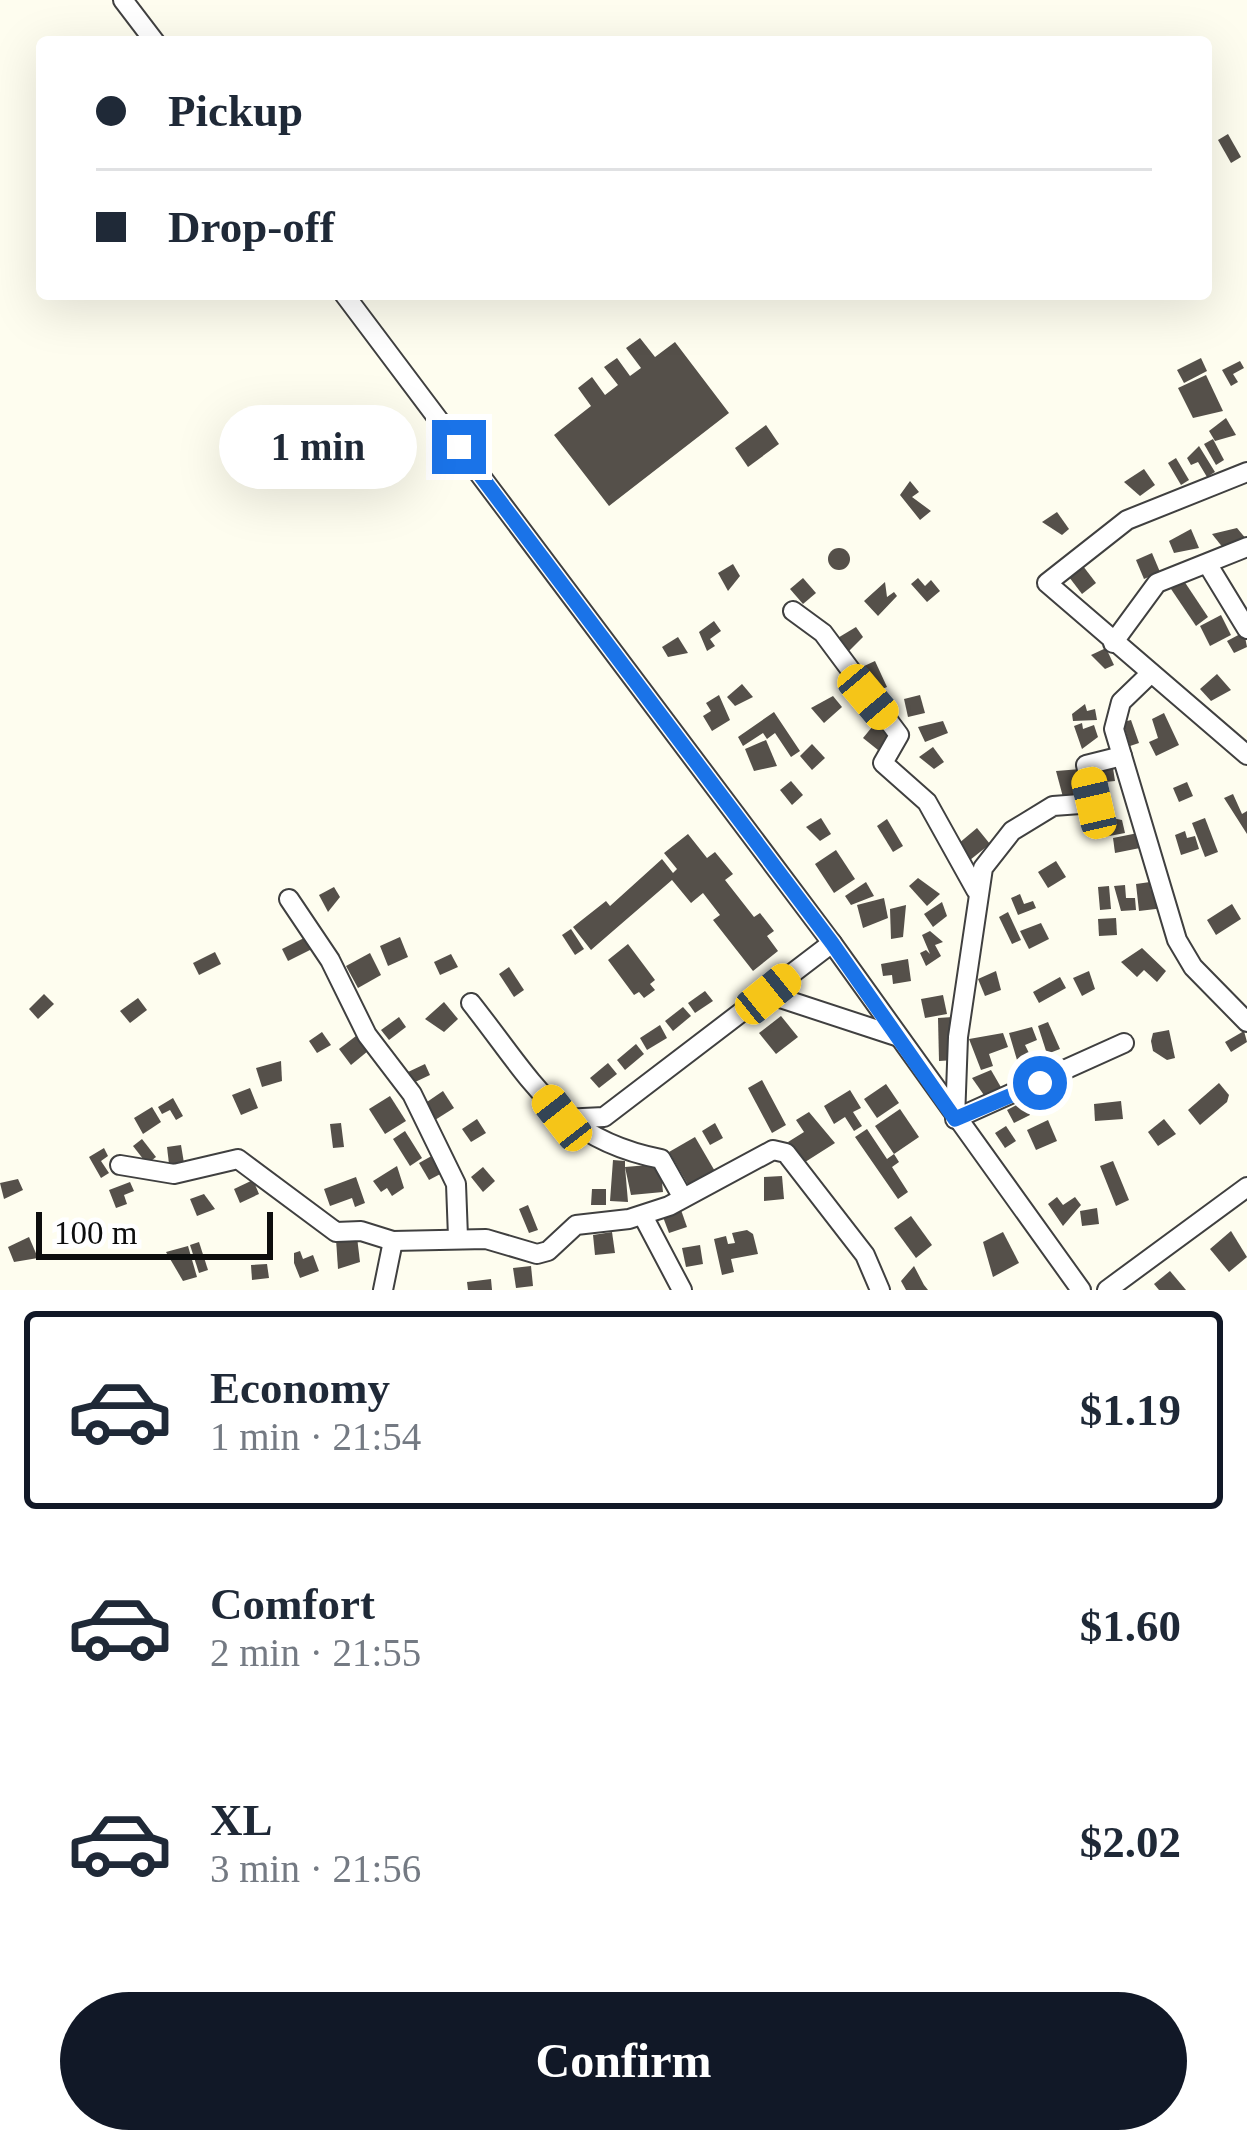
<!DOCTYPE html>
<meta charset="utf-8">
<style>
:root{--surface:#fff;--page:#f2f2f3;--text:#1f2937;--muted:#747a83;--line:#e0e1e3;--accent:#111827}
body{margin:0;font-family:"Times New Roman",serif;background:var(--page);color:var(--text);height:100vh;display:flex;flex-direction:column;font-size:45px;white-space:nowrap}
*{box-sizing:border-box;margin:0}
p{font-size:39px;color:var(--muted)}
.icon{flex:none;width:66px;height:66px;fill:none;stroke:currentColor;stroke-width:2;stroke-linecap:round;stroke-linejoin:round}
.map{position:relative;height:1290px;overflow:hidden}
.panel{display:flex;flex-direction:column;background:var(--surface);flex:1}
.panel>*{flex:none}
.hud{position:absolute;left:36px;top:36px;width:1176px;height:264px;border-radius:12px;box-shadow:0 12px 48px #0002;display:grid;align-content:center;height:264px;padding:0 60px;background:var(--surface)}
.scale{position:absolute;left:36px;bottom:30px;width:237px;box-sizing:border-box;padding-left:12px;border:6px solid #0d0d0d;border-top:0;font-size:33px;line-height:42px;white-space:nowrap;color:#0d0d0d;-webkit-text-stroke:9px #fff;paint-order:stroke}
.end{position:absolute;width:54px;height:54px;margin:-27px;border:15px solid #1a73e8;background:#fff;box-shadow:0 0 0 6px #fff}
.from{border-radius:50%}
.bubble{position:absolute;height:84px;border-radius:42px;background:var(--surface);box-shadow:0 12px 48px #0002;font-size:39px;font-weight:700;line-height:84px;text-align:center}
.car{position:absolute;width:36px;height:72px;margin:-36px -18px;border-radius:15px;box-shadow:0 0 9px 3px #0007;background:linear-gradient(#f5c518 24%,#345 0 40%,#f5c518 0 76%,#345 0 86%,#f5c518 0)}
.hud b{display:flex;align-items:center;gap:42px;height:114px;font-size:45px}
.hud b+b{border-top:3px solid var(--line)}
.hud i{width:30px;height:30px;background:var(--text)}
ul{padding:21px 0 0;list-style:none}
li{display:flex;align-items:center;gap:36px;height:198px;margin:0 24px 18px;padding:0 36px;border:6px solid transparent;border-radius:12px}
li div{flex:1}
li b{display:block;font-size:45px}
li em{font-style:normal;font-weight:700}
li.current{border-color:var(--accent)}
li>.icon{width:108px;height:108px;stroke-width:1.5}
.button{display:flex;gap:24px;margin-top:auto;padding:24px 60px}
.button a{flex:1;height:138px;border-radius:72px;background:var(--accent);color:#fff;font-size:48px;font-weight:700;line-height:138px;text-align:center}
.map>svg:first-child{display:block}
</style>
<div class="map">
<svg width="1247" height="1290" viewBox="0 0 1247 1290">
<rect width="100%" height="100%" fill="#fefdef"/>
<g fill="#55504a">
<path d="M 1228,134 L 1241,157 L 1231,163 L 1218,140 Z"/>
<path d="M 640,338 L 655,357 L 675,342 L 729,413 L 609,506 L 554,435 L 591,406 L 578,388 L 592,377 L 605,395 L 618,385 L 604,367 L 617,358 L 630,376 L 641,368 L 626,348 Z"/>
<path d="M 1201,358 L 1207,371 L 1184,383 L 1177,370 Z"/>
<path d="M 1240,361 L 1244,368 L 1233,374 L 1238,382 L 1231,386 L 1222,370 Z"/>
<path d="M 1206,375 L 1223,411 L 1193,418 L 1178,388 Z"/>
<path d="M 1226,418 L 1236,435 L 1215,441 L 1209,431 Z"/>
<path d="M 766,425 L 779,444 L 748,467 L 735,448 Z"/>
<path d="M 1213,439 L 1224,460 L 1216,465 L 1204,444 Z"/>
<path d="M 1199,446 L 1215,472 L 1207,477 L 1198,462 L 1191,465 L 1187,458 Z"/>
<path d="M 1176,458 L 1189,480 L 1181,485 L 1168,463 Z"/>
<path d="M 1144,469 L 1155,485 L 1140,496 L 1124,482 Z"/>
<path d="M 910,481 L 919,492 L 912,497 L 931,511 L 920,520 L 900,495 Z"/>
<path d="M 1057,512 L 1069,529 L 1062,535 L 1042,522 Z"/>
<path d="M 1237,528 L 1247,540 L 1228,554 L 1212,534 Z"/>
<path d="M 1191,529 L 1199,548 L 1174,553 L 1169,541 Z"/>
<circle cx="839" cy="559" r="11"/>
<path d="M 1152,553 L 1160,572 L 1144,579 L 1136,560 Z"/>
<path d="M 733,564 L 740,576 L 728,591 L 718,573 Z"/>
<path d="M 1083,566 L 1096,583 L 1082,594 L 1069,577 Z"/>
<path d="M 803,578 L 816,593 L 803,604 L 790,589 Z"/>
<path d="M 918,578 L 925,586 L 931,580 L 940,591 L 927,602 L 911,584 Z"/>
<path d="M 1184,581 L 1208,617 L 1196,626 L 1171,589 Z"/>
<path d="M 885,582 L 887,597 L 894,592 L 897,596 L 878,616 L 864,601 Z"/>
<path d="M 1221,615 L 1231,635 L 1210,646 L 1200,626 Z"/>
<path d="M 714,621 L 721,631 L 710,639 L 715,646 L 707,651 L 699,632 Z"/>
<path d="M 856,627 L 863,637 L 846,654 L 836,639 Z"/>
<path d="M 1244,632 L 1247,647 L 1234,653 L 1227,641 Z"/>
<path d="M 678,637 L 688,653 L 668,657 L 662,647 Z"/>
<path d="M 1106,648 L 1114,665 L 1105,669 L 1091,655 Z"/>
<path d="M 875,661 L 887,687 L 873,693 L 862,667 Z"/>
<path d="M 1217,674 L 1231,690 L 1211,701 L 1200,689 Z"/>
<path d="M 742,684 L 753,697 L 735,706 L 727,697 Z"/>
<path d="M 719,695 L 730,720 L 712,731 L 703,716 L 711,711 L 706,703 Z"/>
<path d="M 920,695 L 925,713 L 908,717 L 904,699 Z"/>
<path d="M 833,696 L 842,707 L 824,723 L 811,708 Z"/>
<path d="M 1085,704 L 1087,711 L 1095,709 L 1097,720 L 1073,721 L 1072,714 Z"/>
<path d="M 774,712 L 800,751 L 791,757 L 775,733 L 767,739 L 763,733 L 743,746 L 738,737 Z"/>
<path d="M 1164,713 L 1179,745 L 1156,756 L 1149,742 L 1158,738 L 1152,719 Z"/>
<path d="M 1131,720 L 1139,743 L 1130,746 L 1123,722 Z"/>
<path d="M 877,721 L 892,733 L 878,750 L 863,738 Z"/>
<path d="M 943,721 L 948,733 L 925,742 L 918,727 Z"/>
<path d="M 1082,723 L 1083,729 L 1094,725 L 1098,737 L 1082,749 L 1074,726 Z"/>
<path d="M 766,740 L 777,766 L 754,771 L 745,749 Z"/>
<path d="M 812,744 L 825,758 L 812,770 L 800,756 Z"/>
<path d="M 933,747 L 944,762 L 934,769 L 919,757 Z"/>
<path d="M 1113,768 L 1115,781 L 1105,782 L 1107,796 L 1096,797 L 1093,770 Z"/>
<path d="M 1081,769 L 1083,795 L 1063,797 L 1056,771 Z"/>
<path d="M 791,781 L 803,795 L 792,805 L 780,790 Z"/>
<path d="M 1187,782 L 1193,796 L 1179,802 L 1173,788 Z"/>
<path d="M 1233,794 L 1242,814 L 1247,811 L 1247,834 L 1224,798 Z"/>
<path d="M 821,818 L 831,834 L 820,841 L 806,827 Z"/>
<path d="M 1112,818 L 1122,820 L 1125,833 L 1104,837 L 1101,821 Z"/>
<path d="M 1205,818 L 1218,852 L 1205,857 L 1192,823 Z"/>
<path d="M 887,819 L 903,846 L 893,852 L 877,826 Z"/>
<path d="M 977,828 L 990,844 L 970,860 L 958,844 Z"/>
<path d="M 1185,831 L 1187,838 L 1195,836 L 1199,849 L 1181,855 L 1175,835 Z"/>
<path d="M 1138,833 L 1140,848 L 1115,853 L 1113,838 Z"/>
<path d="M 688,834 L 707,858 L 715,852 L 733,874 L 725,880 L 754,917 L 760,913 L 774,931 L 767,936 L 778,951 L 753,971 L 713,920 L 720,915 L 703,893 L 691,903 L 672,880 L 591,950 L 573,927 L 606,901 L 610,906 L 662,859 L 673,873 L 677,869 L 664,853 Z"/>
<path d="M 836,850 L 855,879 L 834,893 L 815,864 Z"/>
<path d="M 1056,861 L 1066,877 L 1048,888 L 1038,872 Z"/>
<path d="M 918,878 L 940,894 L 927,906 L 909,886 Z"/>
<path d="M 866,882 L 874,896 L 851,905 L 845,896 Z"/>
<path d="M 1150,882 L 1151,891 L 1162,890 L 1164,908 L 1139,911 L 1136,884 Z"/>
<path d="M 1125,885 L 1126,898 L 1135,898 L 1136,910 L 1121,911 L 1114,886 Z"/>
<path d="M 1109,886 L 1111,909 L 1100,910 L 1098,887 Z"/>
<path d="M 334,887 L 340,897 L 328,912 L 319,895 Z"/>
<path d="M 1020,894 L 1024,904 L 1033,901 L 1036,908 L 1018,915 L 1011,898 Z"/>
<path d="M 884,898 L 888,918 L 863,928 L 857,905 Z"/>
<path d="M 942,902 L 947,916 L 933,927 L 924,914 Z"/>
<path d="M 1232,904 L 1241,919 L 1216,935 L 1207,920 Z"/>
<path d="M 906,905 L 903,937 L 891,939 L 890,909 Z"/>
<path d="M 1008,912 L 1021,940 L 1012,944 L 999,917 Z"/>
<path d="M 1116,918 L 1117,935 L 1099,936 L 1098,919 Z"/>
<path d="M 1041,923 L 1049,939 L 1029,949 L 1020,931 Z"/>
<path d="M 571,929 L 584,949 L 575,955 L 562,935 Z"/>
<path d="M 930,931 L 943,942 L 935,945 L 941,956 L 926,966 L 920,953 L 926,950 L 930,954 L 922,935 Z"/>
<path d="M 308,936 L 314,948 L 288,961 L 282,949 Z"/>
<path d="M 400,937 L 408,957 L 388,966 L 380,946 Z"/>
<path d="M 628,944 L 655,980 L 650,984 L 655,990 L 644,998 L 639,992 L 634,995 L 608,960 Z"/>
<path d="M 1142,948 L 1166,971 L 1157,982 L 1144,970 L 1137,977 L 1121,962 Z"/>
<path d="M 215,952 L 221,964 L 199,975 L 193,963 Z"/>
<path d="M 370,953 L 381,975 L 358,988 L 346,966 Z"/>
<path d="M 451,954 L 458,967 L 440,975 L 434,962 Z"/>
<path d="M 908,959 L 911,981 L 893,984 L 892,975 L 883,976 L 881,964 Z"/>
<path d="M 509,967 L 524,990 L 514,997 L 499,974 Z"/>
<path d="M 996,971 L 1001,990 L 985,996 L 978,979 Z"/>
<path d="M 1089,971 L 1095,989 L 1082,996 L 1073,978 Z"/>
<path d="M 1060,977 L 1066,988 L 1039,1003 L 1033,992 Z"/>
<path d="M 705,991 L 713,1001 L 695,1013 L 688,1003 Z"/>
<path d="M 44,994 L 54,1004 L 38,1019 L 29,1009 Z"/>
<path d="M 943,995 L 947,1014 L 925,1018 L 921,999 Z"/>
<path d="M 138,998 L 147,1010 L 130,1023 L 120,1011 Z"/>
<path d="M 444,1002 L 458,1019 L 444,1032 L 425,1019 Z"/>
<path d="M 683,1007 L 691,1016 L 673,1031 L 665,1021 Z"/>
<path d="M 781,1016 L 798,1037 L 776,1054 L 759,1033 Z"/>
<path d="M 399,1017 L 406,1027 L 389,1040 L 381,1030 Z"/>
<path d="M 953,1017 L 954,1060 L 939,1061 L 938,1018 Z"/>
<path d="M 1048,1022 L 1060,1049 L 1047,1054 L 1038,1026 Z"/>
<path d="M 660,1025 L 667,1038 L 647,1050 L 640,1038 Z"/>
<path d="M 1032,1027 L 1037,1040 L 1025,1045 L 1030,1055 L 1017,1060 L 1009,1033 Z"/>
<path d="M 1169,1030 L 1175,1058 L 1167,1060 L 1153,1051 L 1151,1041 L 1153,1033 Z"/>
<path d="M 1244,1031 L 1247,1042 L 1231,1052 L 1225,1042 Z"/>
<path d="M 322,1032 L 331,1045 L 317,1053 L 309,1041 Z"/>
<path d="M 1003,1033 L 1008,1047 L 989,1054 L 993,1066 L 981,1070 L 969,1039 Z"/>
<path d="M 356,1036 L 368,1051 L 351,1065 L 339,1049 Z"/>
<path d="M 636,1044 L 644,1054 L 625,1070 L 617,1060 Z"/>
<path d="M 281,1061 L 282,1081 L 262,1087 L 256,1068 Z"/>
<path d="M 608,1063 L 617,1074 L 599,1088 L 590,1078 Z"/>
<path d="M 425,1064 L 430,1075 L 413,1083 L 408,1072 Z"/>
<path d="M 991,1070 L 1002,1089 L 986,1098 L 972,1078 Z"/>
<path d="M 762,1080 L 786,1125 L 772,1133 L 748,1088 Z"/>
<path d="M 1219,1083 L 1229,1095 L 1227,1102 L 1200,1125 L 1188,1110 Z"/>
<path d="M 886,1084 L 899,1103 L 877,1118 L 864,1099 Z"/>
<path d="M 250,1088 L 258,1108 L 241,1115 L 232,1095 Z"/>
<path d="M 850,1090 L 861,1108 L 853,1112 L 862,1126 L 854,1131 L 845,1117 L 834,1124 L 824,1106 Z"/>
<path d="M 443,1091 L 454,1108 L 435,1120 L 424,1104 Z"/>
<path d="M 390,1096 L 406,1121 L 385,1134 L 369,1109 Z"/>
<path d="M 173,1098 L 183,1116 L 176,1120 L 170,1110 L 162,1114 L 158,1107 Z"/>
<path d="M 1024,1101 L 1030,1115 L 1014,1123 L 1007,1110 Z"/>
<path d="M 1121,1101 L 1123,1119 L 1095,1121 L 1094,1104 Z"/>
<path d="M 152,1107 L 161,1122 L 143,1134 L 134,1118 Z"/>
<path d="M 900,1109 L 919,1137 L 894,1154 L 875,1126 Z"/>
<path d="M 809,1112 L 835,1143 L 802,1164 L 788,1142 L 804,1132 L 796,1120 Z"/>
<path d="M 477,1119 L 486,1133 L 471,1142 L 462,1129 Z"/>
<path d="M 1164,1119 L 1176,1134 L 1158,1146 L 1148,1132 Z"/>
<path d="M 1048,1120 L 1057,1141 L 1036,1150 L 1027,1130 Z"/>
<path d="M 341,1123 L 344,1147 L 333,1148 L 330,1124 Z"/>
<path d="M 715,1123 L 723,1138 L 710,1145 L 702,1131 Z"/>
<path d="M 1006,1126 L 1016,1141 L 1005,1148 L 995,1133 Z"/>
<path d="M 867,1129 L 887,1159 L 894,1154 L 899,1162 L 892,1167 L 908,1192 L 898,1199 L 855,1137 Z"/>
<path d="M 405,1131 L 422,1158 L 410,1166 L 393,1139 Z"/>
<path d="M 695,1137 L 716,1173 L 690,1188 L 669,1152 Z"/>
<path d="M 142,1139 L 156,1157 L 147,1164 L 133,1146 Z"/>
<path d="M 181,1145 L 184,1163 L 169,1164 L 167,1147 Z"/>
<path d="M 104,1148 L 108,1156 L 101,1161 L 109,1173 L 101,1178 L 89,1157 Z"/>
<path d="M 437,1153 L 446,1171 L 429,1180 L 419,1163 Z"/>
<path d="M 613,1160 L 625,1161 L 625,1167 L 660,1164 L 663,1192 L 631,1195 L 625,1167 L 628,1202 L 610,1201 Z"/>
<path d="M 1113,1161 L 1129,1200 L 1116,1206 L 1100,1166 Z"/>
<path d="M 397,1166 L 404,1188 L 392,1196 L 387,1188 L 381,1192 L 373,1181 Z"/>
<path d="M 483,1167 L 495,1181 L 483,1192 L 471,1177 Z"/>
<path d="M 782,1176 L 784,1199 L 764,1201 L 764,1177 Z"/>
<path d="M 356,1177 L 365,1203 L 355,1207 L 352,1198 L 330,1206 L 324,1189 Z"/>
<path d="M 18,1179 L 23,1190 L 4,1199 L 0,1183 Z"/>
<path d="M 253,1180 L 259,1194 L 240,1203 L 234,1189 Z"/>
<path d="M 130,1182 L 134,1191 L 124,1195 L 127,1204 L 116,1208 L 109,1190 Z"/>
<path d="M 592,1189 L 606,1189 L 606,1205 L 591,1205 Z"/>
<path d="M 204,1194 L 215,1209 L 197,1216 L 190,1199 Z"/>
<path d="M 1057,1197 L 1063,1205 L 1075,1197 L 1081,1205 L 1063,1226 L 1048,1204 Z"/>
<path d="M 528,1205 L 538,1230 L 529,1233 L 519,1209 Z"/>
<path d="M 1097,1208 L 1099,1224 L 1082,1226 L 1080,1211 Z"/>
<path d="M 681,1210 L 687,1227 L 669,1233 L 663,1217 Z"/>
<path d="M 911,1216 L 932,1245 L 916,1258 L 894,1228 Z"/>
<path d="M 747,1230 L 753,1234 L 758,1254 L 731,1259 L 734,1272 L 722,1275 L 714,1239 L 726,1236 L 728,1244 L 735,1243 L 732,1233 Z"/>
<path d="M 1231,1231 L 1247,1257 L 1229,1272 L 1210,1249 Z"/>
<path d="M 612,1232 L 615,1253 L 595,1255 L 593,1235 Z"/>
<path d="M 1003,1232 L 1019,1263 L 993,1277 L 983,1242 Z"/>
<path d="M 29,1237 L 38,1258 L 14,1262 L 8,1247 Z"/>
<path d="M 357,1237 L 360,1262 L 338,1269 L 336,1239 Z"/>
<path d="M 199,1242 L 208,1270 L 199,1273 L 190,1245 Z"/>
<path d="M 700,1245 L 703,1264 L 686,1267 L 682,1248 Z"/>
<path d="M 188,1246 L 197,1277 L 183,1281 L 166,1252 Z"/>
<path d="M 300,1251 L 303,1259 L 313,1255 L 319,1271 L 300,1278 L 294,1263 L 294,1253 Z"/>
<path d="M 267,1264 L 269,1278 L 252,1280 L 251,1265 Z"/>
<path d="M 531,1266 L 533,1286 L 516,1288 L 513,1268 Z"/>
<path d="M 914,1266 L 924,1285 L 928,1290 L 906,1290 L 901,1281 Z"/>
<path d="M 1170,1271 L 1186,1290 L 1159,1290 L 1154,1284 Z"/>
<path d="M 491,1279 L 492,1290 L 468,1290 L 467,1282 Z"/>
</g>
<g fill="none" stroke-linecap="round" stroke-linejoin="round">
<defs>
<g id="minor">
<path d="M 123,0 L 155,42"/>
<path d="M 344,294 L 832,943 L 1081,1290"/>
<path d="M 1247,472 L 1127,520 L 1047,583 L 1247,755"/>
<path d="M 1208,565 L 1247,629"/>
<path d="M 793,611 L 823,633 L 899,735 L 883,763 L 927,802 L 976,890"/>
<path d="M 1113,643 L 1157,583 L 1247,547"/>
<path d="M 1150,674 L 1121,702 L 1114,729 L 1177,940 L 1193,967 L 1247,1022"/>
<path d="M 1122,756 L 1086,765 L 1094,803 L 1053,806 L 1012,831 L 983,868 L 958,1037 L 955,1119 L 1124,1043"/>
<path d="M 289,899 L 330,960 L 367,1035 L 412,1094 L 456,1184 L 458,1237"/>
<path d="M 768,994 L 896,1036"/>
<path d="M 471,1003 C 532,1080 558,1139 661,1159 L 683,1198"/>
<path d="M 562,1119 L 604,1117 L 832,943"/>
<path d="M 120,1165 L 174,1174 L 238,1159 L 336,1232 L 361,1231 L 393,1241 L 486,1239 L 537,1254 L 548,1251 L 576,1225 L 629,1219 L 669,1206 L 773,1150 L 786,1153 L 865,1255 L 880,1290"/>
<path d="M 643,1216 L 682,1290"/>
<path d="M 383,1290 L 393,1241"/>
<path d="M 1107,1290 L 1247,1187"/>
</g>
</defs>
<use href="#minor" stroke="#404040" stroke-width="22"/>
<use href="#minor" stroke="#fff" stroke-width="18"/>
</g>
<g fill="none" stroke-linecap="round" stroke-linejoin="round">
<path stroke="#1a73e8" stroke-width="15" d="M 459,447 L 832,943 L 955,1119 L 1040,1083"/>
</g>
</svg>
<div class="scale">100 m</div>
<i class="end from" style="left:1040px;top:1083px"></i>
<i class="end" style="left:459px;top:447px"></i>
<div class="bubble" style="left:219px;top:405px;width:198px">1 min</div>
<i class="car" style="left:868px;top:697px;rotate:140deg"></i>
<i class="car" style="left:1094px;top:803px;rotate:347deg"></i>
<i class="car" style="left:768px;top:994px;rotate:51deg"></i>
<i class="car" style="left:562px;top:1118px;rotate:322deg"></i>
<div class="hud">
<b><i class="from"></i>Pickup</b>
<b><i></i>Drop-off</b>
</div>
</div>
<section class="panel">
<ul>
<li class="current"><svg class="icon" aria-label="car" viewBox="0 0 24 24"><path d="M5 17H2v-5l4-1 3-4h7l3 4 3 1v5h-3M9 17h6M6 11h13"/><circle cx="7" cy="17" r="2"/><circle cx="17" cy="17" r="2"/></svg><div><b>Economy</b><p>1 min · 21:54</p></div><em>$1.19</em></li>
<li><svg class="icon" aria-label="car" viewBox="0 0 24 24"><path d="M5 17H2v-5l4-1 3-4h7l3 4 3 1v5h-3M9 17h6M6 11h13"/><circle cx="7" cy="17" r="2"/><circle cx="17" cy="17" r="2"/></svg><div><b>Comfort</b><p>2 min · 21:55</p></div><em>$1.60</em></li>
<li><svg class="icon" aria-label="car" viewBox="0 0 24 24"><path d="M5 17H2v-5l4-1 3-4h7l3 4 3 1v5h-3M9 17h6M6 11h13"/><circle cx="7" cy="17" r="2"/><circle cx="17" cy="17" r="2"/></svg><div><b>XL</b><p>3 min · 21:56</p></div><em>$2.02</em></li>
</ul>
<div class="button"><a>Confirm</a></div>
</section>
